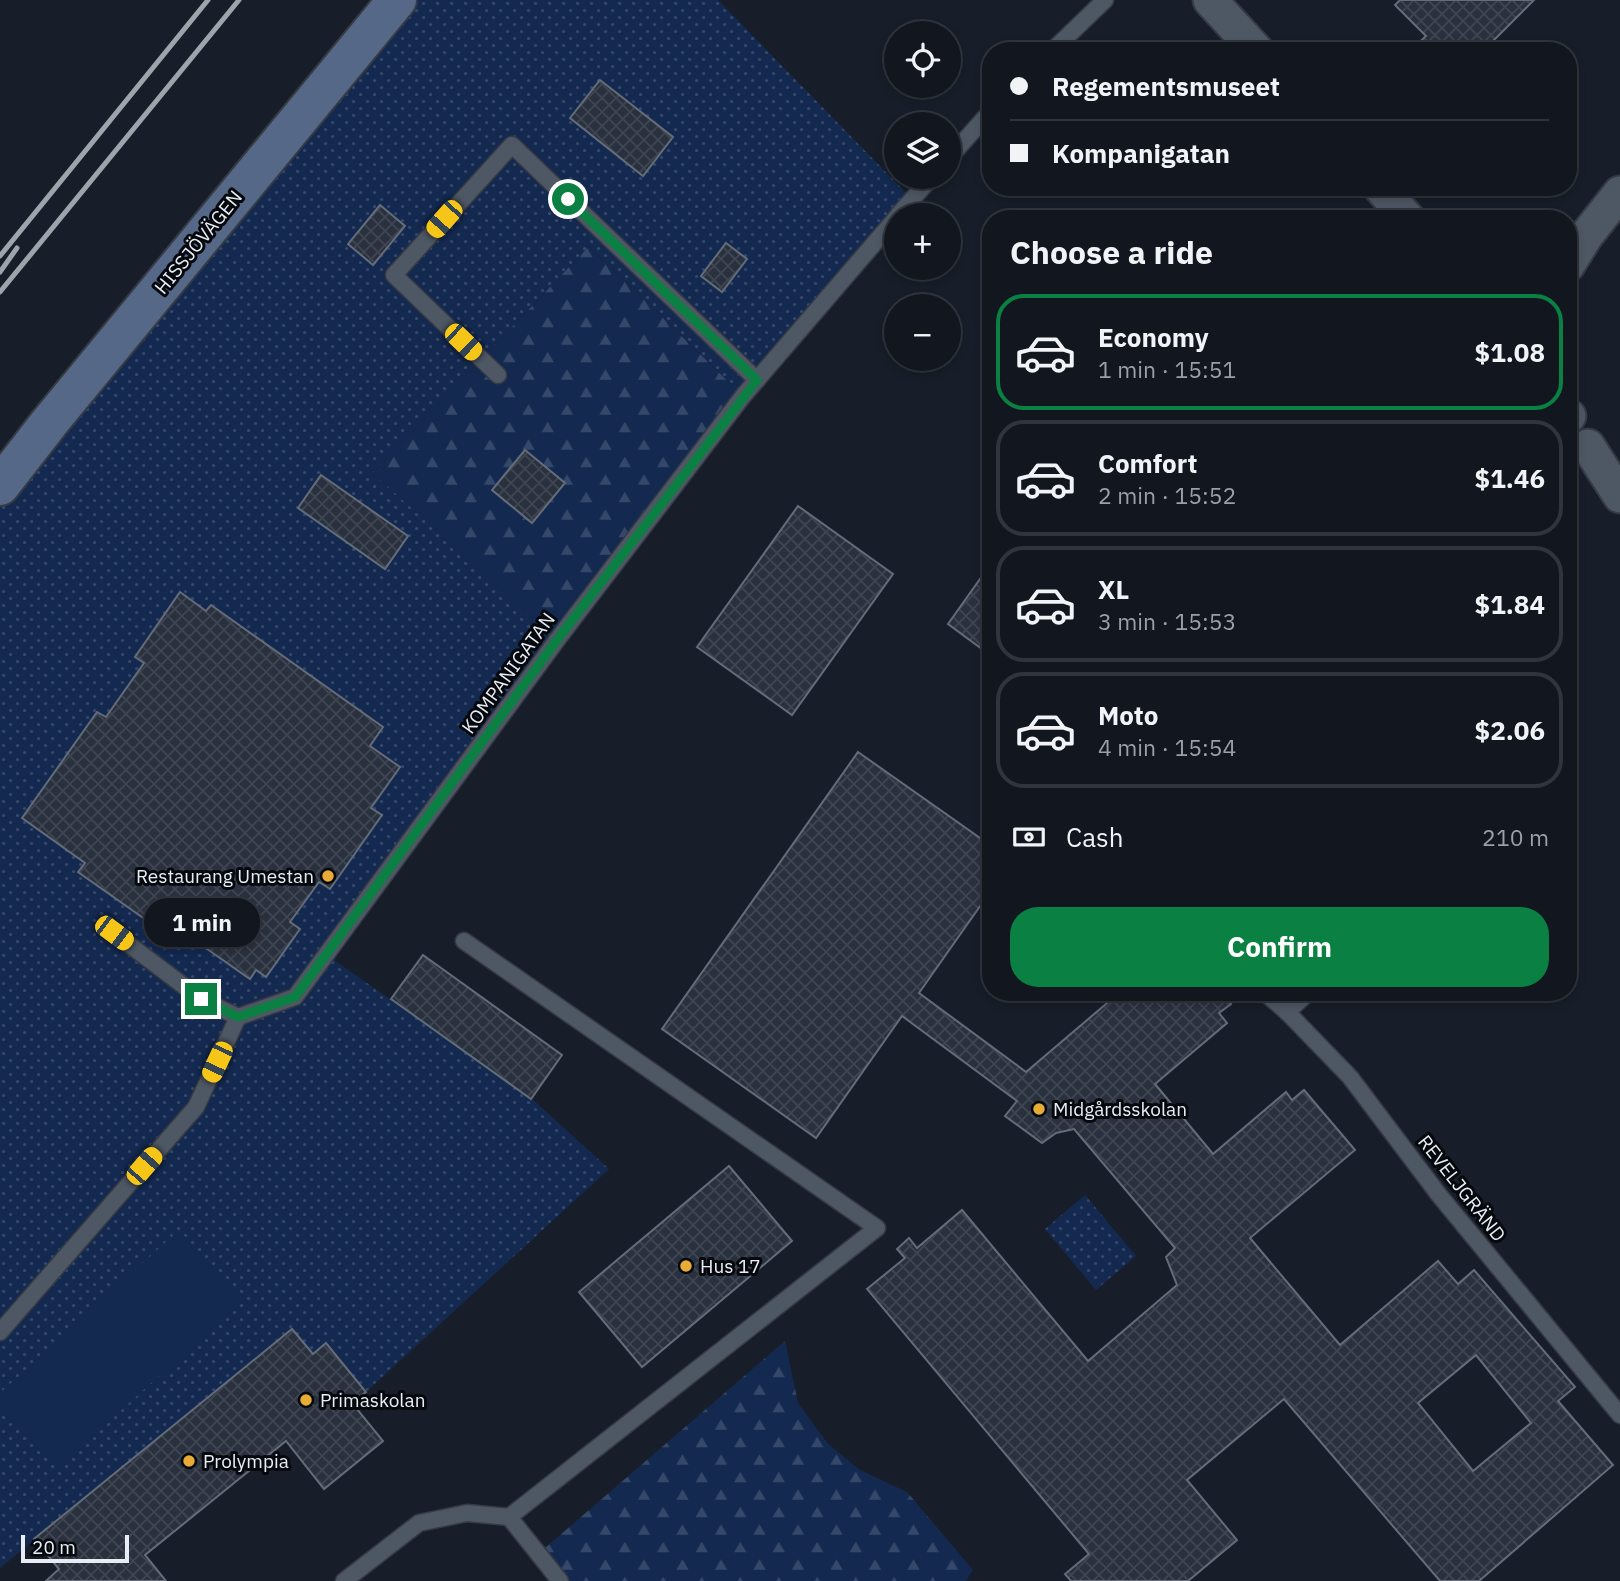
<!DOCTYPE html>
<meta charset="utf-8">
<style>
:root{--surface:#11161f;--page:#1a1f28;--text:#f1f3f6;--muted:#9c9fa4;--line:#30353d;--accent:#0b8043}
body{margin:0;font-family:"IBM Plex Sans",sans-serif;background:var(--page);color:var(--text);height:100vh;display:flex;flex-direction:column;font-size:26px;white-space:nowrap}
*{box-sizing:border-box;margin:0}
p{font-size:23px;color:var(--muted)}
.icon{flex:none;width:38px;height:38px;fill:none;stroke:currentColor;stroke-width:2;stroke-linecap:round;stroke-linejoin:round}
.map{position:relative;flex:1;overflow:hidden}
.side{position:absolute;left:982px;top:210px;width:595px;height:791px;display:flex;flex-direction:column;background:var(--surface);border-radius:28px;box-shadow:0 4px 10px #0003,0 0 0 2px var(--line)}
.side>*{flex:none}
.hud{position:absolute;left:982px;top:42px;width:595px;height:154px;border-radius:28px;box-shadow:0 4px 10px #0003,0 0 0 2px var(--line);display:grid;align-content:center;height:154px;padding:0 28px;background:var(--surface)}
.buttons{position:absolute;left:884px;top:21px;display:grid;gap:14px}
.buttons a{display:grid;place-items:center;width:77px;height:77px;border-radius:50%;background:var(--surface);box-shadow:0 4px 10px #0003,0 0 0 2px var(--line);font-size:35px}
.scale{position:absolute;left:21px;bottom:18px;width:108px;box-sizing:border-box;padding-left:7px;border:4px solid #e8edf5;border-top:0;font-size:19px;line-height:24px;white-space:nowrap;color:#e8edf5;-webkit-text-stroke:5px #05080c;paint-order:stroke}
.end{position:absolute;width:32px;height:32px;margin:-16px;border:9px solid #0b8043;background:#fff;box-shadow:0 0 0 4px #fff}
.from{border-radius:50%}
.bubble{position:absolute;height:49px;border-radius:24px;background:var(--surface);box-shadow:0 4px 10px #0003,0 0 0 2px var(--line);font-size:23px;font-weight:700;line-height:49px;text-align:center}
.car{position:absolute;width:21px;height:42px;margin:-21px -10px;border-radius:9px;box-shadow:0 0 5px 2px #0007;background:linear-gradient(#f5c518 24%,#345 0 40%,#f5c518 0 76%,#345 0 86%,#f5c518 0)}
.hud b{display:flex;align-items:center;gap:24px;height:66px;font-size:26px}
.hud b+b{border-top:2px solid var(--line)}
.hud i{width:18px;height:18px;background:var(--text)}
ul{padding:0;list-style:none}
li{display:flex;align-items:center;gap:21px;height:116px;margin:0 14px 10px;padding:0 14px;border:4px solid var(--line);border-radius:28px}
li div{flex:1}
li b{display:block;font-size:26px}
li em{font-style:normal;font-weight:700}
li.current{border-color:var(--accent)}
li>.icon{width:63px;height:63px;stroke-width:1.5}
h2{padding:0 28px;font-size:32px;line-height:84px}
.pay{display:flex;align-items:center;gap:18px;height:77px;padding:0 28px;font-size:26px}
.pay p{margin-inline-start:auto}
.button{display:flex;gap:14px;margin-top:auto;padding:14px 28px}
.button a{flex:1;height:80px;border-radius:28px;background:var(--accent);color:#fff;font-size:28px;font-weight:700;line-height:80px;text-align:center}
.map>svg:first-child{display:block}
</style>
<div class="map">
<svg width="1620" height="1581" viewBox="0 0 1620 1581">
<defs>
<pattern id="grass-dots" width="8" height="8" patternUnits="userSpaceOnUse" patternTransform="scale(1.75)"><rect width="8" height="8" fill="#132950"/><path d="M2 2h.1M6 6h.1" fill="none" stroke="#35486a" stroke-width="1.8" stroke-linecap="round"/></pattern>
<pattern id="forest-firs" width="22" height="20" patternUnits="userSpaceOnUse" patternTransform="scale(1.75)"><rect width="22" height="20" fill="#132950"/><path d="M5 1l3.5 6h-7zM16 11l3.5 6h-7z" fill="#35486a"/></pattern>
<pattern id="building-cross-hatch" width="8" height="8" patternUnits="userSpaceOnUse" patternTransform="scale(1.75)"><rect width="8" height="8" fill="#2a313e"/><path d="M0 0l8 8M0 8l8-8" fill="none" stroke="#3f4551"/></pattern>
</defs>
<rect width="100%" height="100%" fill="#171e29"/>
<g fill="url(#grass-dots)">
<path d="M 397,0 L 718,0 L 912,199 L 743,396 L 589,246 L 373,473 L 557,640 L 327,955 L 531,1098 L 609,1169 L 366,1392 L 326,1344 L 313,1354 L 291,1329 L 0,1568 L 0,486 Z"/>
<path d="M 1085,1195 L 1136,1256 L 1096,1290 L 1045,1229 Z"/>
</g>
<g fill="url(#forest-firs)">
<path d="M 589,246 L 743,396 L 557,640 L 373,473 Z"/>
<path d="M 785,1341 L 798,1403 L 828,1444 L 860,1470 L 907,1492 L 973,1570 L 966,1581 L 560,1581 L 538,1554 Z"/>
</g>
<path fill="#132950" d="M 179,1230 L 242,1300 L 58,1468 L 0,1405 L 0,1393 Z"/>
<g fill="url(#building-cross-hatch)" stroke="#646c7a" stroke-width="2" fill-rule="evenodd">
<path d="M 1400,0 L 1534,0 L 1483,51 L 1410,51 L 1426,36 L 1395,5 Z"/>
<path d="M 600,80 L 673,137 L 643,176 L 570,118 Z"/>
<path d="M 380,205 L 405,226 L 373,265 L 348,244 Z"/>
<path d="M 726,243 L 747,259 L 722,292 L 701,276 Z"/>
<path d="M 525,450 L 565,483 L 532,523 L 492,490 Z"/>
<path d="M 321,475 L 408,536 L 385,569 L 298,508 Z"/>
<path d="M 798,506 L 893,574 L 792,715 L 697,647 Z"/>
<path d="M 990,565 L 990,655 L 948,624 Z"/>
<path d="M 180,592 L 206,611 L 211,605 L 383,727 L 370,746 L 400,767 L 371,808 L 382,815 L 330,889 L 319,882 L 290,922 L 300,929 L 266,977 L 256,970 L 250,979 L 180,930 L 173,939 L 78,872 L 85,863 L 22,818 L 97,712 L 106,717 L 144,663 L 135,657 Z"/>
<path d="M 858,752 L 990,845 L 990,892 L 919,993 L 1026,1072 L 1120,992 L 1222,992 L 1231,1004 L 1219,1013 L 1227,1023 L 1155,1084 L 1213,1154 L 1286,1092 L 1292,1100 L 1304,1090 L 1355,1150 L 1250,1238 L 1340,1345 L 1438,1261 L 1458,1284 L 1474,1270 L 1575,1387 L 1558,1401 L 1613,1465 L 1479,1581 L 1440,1581 L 1284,1399 L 1187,1480 L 1237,1540 L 1188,1581 L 1071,1581 L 1065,1574 L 1089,1554 L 867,1289 L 905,1258 L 897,1249 L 909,1238 L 917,1248 L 962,1210 L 1088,1361 L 1177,1285 L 1166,1257 L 1175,1248 L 1074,1129 L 1056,1133 L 1042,1143 L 1005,1116 L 1017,1101 L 902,1016 L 816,1138 L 662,1029 ZM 1476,1355 L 1531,1423 L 1473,1471 L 1418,1403 Z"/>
<path d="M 423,955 L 562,1055 L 531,1099 L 391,999 Z"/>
<path d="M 729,1166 L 792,1241 L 642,1367 L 579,1292 Z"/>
<path d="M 292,1329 L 313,1354 L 326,1343 L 366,1392 L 352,1403 L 383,1441 L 324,1489 L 286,1441 L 145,1555 L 166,1581 L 46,1581 L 59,1569 L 34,1539 Z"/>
</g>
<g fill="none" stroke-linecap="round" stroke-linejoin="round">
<defs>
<g id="service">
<path d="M 1052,51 L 1105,0"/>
<path d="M 948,159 L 990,112"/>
<path d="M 898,215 L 932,177"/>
<path d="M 498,375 L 394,275 L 512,145 L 757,380"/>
<path d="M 114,933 L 201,999 L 238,1017 L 295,997 L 557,640 L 743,396 L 896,218"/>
<path d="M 464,941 L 877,1228 L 509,1517"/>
<path d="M 1264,992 L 1287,1012 L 1350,1077 L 1439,1195 L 1620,1415"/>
<path d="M 1287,1012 L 1309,992"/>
<path d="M 0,1332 L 196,1107 L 238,1017"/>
<path d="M 509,1517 L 560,1581"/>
<path d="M 344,1581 L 419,1523 L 467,1513 L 509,1517"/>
</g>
<g id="minor">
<path d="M 1210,0 L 1257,51"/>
<path d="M 1380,187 L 1408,219"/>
<path d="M 1568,265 L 1586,236 L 1620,193"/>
<path d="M 1568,415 L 1569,416"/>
<path d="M 1588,446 L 1620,496"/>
</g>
<path id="secondary" d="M 0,486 L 49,423 L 397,0"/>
</defs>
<use href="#service" stroke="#353a43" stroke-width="19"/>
<use href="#minor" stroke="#353a43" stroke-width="37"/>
<use href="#secondary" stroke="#353a43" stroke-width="42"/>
<use href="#service" stroke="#4e5764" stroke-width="16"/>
<use href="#minor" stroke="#4e5764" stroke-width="33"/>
<use href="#secondary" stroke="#556888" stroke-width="38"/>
<g stroke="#9ea3ac" stroke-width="5">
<path d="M 0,256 L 208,0"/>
<path d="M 0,272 L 17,248"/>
<path d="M 0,292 L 239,0"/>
</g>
</g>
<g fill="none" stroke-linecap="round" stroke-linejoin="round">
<path stroke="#0b8043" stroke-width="9" d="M 201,999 L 238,1017 L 295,997 L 557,640 L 757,380 L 568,199"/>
</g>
<g fill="#e6ac36" stroke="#05080c" stroke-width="2.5">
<circle cx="328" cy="876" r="7"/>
<circle cx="1039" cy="1109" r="7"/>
<circle cx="686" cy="1266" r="7"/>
<circle cx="306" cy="1400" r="7"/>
<circle cx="189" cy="1461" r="7"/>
</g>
<g text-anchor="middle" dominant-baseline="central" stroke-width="6" stroke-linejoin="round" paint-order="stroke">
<g font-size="19" fill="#e8edf5" stroke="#05080c">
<text transform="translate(198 242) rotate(-51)">HISSJÖVÄGEN</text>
<text transform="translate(508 673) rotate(-54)">KOMPANIGATAN</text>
<text transform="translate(1462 1188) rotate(52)">REVELJGRÄND</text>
</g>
<g font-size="19" fill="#e8edf5" stroke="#05080c" text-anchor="start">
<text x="314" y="876" text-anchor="end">Restaurang Umestan</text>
<text x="1053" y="1109">Midgårdsskolan</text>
<text x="700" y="1266">Hus 17</text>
<text x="320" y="1400">Primaskolan</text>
<text x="203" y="1461">Prolympia</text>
</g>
</g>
</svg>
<div class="buttons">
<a><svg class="icon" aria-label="locate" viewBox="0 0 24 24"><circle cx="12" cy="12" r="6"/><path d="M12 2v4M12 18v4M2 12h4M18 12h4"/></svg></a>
<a><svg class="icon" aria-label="layers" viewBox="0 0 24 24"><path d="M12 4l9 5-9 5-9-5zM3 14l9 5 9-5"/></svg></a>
<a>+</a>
<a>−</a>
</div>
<div class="scale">20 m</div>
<i class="end from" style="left:568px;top:199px"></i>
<i class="end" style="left:201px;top:999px"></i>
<div class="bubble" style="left:144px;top:898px;width:116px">1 min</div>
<i class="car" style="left:444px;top:219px;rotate:222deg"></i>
<i class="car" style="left:463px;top:342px;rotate:134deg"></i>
<i class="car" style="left:114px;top:933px;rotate:127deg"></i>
<i class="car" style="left:217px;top:1062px;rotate:205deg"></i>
<i class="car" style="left:144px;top:1166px;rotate:41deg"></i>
<div class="hud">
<b><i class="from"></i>Regementsmuseet</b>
<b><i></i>Kompanigatan</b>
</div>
<section class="side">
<h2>Choose a ride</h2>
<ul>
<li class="current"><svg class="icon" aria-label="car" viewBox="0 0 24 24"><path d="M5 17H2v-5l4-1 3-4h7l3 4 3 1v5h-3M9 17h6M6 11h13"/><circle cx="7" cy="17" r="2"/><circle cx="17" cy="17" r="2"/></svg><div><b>Economy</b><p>1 min · 15:51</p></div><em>$1.08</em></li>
<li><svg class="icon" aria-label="car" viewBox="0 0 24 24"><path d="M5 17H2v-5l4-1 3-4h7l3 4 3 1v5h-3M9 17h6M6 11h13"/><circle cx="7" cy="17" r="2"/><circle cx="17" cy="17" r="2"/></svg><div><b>Comfort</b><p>2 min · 15:52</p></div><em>$1.46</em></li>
<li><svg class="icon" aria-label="car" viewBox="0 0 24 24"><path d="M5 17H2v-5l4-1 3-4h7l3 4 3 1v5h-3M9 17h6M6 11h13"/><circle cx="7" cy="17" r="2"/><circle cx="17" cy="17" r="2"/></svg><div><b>XL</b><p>3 min · 15:53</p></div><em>$1.84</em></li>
<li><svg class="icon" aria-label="car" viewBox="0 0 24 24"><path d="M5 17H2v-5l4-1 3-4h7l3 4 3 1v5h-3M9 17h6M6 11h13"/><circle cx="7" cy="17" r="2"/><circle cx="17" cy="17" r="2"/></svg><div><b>Moto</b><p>4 min · 15:54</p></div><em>$2.06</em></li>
</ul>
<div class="pay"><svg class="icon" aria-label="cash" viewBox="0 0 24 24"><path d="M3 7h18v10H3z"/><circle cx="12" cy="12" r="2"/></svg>Cash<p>210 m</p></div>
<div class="button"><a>Confirm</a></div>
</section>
</div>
